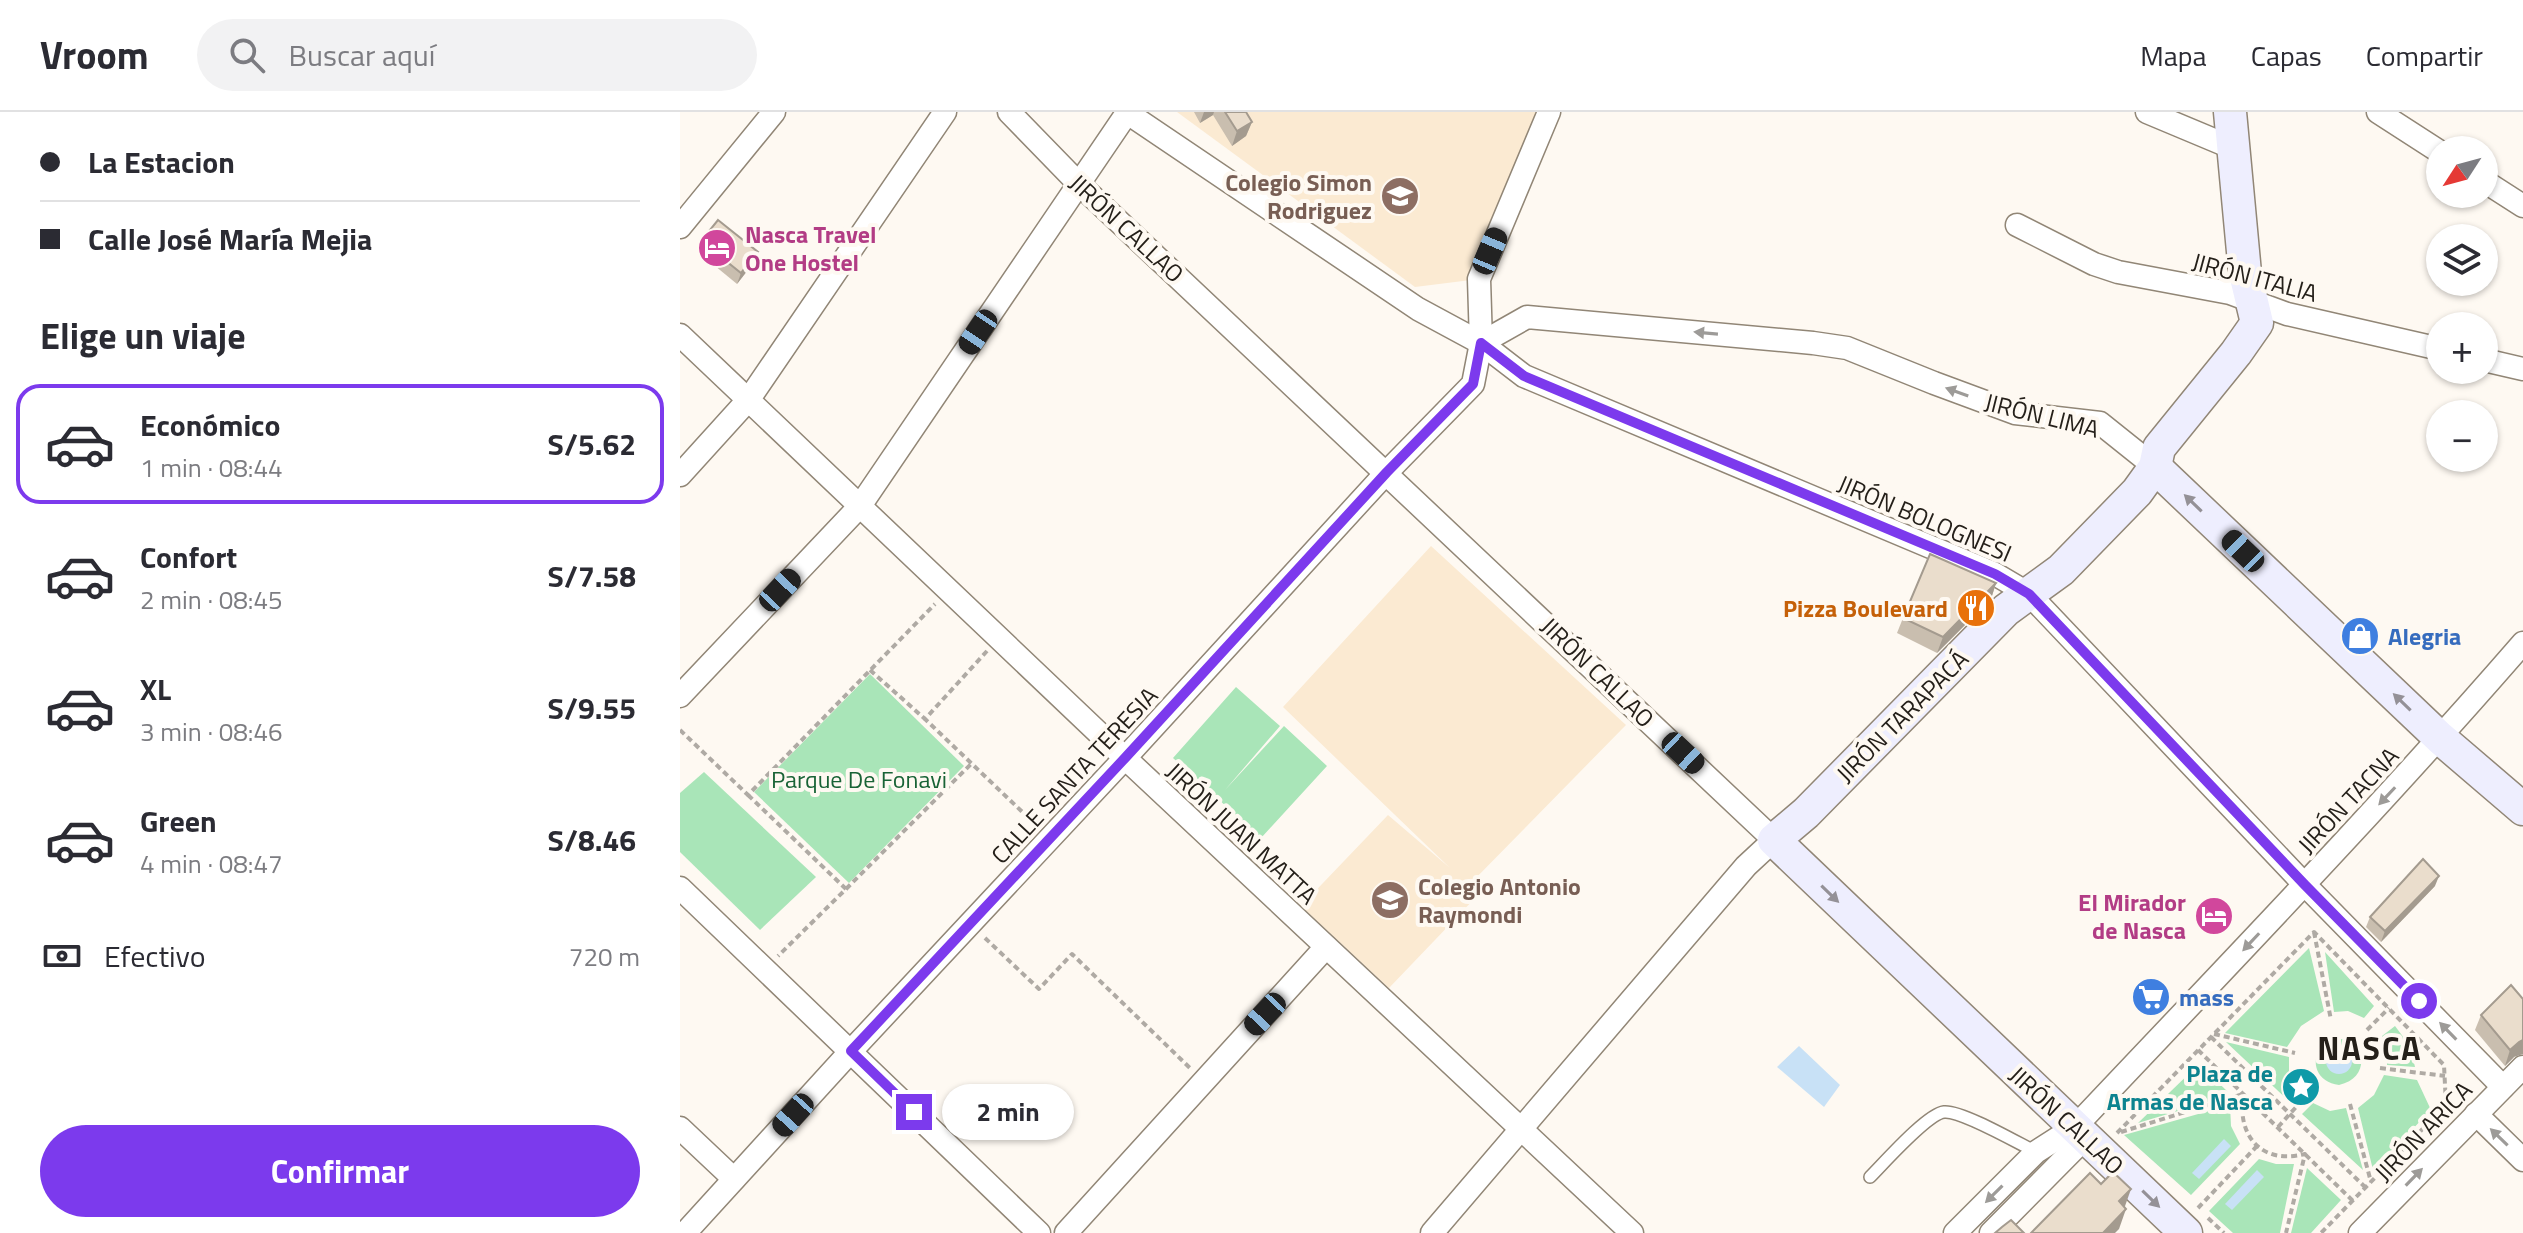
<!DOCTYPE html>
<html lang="es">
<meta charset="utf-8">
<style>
:root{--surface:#fff;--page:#f2f2f3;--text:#2b2b33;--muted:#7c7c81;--line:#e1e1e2;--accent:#7c3aed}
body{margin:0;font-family:"Titillium Web",sans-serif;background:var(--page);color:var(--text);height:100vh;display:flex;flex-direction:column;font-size:30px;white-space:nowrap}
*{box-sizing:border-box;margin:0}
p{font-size:26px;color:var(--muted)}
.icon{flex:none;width:44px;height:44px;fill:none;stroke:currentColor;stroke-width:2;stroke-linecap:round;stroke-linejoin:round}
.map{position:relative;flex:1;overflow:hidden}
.drawer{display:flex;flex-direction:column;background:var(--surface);width:680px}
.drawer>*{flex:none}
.guide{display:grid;align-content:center;height:176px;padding:0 40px;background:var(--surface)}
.needle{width:52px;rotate:234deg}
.fabs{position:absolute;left:1746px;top:24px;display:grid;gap:16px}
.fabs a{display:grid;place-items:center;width:72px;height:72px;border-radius:50%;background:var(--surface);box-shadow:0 2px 6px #0004;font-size:40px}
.end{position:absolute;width:36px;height:36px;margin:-18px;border:10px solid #7c3aed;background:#fff;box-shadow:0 0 0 4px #fff}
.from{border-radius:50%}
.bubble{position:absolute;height:56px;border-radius:28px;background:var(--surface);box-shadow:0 2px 6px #0004;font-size:26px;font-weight:700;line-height:56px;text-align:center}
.car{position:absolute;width:24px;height:48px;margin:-24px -12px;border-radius:10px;box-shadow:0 0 6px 2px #0007;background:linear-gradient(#222 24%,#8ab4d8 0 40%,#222 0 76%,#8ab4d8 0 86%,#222 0)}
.guide b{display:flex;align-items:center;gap:28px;height:76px;font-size:30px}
.guide b+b{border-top:2px solid var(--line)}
.guide i{width:20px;height:20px;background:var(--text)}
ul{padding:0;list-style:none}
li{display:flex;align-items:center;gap:24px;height:120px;margin:0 16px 12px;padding:0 24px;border:4px solid transparent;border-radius:24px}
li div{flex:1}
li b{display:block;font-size:30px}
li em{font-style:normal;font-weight:700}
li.current{border-color:var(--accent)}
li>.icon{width:72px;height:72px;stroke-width:1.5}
h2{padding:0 40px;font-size:36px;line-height:96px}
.pay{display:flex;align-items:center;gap:20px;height:88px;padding:0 40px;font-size:30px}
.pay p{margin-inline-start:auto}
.action{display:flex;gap:16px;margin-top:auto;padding:16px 40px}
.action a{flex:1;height:92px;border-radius:48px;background:var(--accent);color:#fff;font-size:32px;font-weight:700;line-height:92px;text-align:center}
header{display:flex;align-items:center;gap:48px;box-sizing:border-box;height:112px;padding:0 40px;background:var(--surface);border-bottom:2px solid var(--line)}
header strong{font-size:38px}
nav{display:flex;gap:44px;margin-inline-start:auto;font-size:28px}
.search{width:560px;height:72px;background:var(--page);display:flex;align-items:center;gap:20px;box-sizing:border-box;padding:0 28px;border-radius:44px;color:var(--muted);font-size:30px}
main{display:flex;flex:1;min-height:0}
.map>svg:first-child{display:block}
</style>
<header>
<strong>Vroom</strong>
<div class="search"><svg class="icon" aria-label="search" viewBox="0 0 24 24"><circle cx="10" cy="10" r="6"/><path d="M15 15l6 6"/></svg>Buscar aquí</div>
<nav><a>Mapa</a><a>Capas</a><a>Compartir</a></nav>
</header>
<main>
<section class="drawer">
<div class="guide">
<b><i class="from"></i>La Estacion</b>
<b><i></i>Calle José María Mejia</b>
</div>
<h2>Elige un viaje</h2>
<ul>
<li class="current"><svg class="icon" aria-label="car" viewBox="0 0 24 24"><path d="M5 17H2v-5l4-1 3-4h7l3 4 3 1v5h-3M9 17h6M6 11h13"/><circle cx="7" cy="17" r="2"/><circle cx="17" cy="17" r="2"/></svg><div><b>Económico</b><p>1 min · 08:44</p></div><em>S/5.62</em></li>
<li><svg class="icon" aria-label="car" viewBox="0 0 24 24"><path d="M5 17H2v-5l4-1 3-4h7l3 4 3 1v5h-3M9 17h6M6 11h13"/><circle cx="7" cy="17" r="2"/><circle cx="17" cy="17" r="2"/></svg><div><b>Confort</b><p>2 min · 08:45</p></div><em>S/7.58</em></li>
<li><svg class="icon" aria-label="car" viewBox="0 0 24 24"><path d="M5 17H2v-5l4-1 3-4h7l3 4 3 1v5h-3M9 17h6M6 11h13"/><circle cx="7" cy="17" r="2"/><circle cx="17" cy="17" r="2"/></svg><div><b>XL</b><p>3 min · 08:46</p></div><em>S/9.55</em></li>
<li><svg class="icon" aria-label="car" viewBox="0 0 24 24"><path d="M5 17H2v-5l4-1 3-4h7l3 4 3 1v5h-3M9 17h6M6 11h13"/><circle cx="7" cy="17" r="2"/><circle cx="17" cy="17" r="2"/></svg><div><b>Green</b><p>4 min · 08:47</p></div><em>S/8.46</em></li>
</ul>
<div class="pay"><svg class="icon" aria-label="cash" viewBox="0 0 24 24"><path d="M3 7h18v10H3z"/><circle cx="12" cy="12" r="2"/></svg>Efectivo<p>720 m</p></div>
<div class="action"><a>Confirmar</a></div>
</section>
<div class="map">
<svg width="1843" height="1121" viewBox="0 0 1843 1121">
<rect width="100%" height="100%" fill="#fef9f2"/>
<g fill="#fbead2">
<path d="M 497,0 L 860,0 L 799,167 L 735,175 Z"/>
<path d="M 751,434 L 946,613 L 789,773 L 799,782 L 709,876 L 621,794 L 708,703 L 770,756 L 603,595 Z"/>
</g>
<g fill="#a9e5b8">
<path d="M 190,562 L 284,654 L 169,771 L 74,680 Z"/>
<path d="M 556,575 L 600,614 L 545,678 L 604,614 L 647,654 L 581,726 L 493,646 Z"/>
<path d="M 24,660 L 136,765 L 80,818 L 0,740 L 0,681 Z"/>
<path d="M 1629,836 L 1644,899 L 1621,914 L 1607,935 L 1545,921 Z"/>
<path d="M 1645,840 L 1694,894 L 1684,906 L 1668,899 L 1654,900 Z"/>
<path d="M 1715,914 L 1730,934 L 1735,955 L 1707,953 L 1708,939 L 1702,924 Z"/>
<path d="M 1657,926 C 1688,931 1690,966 1659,973 C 1637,970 1629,951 1642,932 Z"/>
<path d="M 1546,930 L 1609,945 L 1609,962 L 1619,980 L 1610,990 Z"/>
<path d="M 1519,952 L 1548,980 L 1541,986 L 1458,1011 Z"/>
<path d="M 1704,963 L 1737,968 L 1751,998 L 1693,1058 L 1678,996 L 1694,983 Z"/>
<path d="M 1633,991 L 1650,999 L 1666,996 L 1683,1058 L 1622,1002 Z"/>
<path d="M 1550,993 L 1551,1014 L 1560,1032 L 1511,1083 L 1444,1023 Z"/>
<path d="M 1579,1047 L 1596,1052 L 1614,1052 L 1600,1121 L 1553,1121 L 1529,1099 Z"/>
<path d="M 1627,1056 L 1661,1088 L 1631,1121 L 1611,1121 Z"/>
</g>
<g fill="#c8e1f6">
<path d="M 1119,934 L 1160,973 L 1144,995 L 1097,955 Z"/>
<circle cx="1659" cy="949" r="13"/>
<path d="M 1544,1027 L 1551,1034 L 1519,1067 L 1512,1061 Z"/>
<path d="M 1577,1058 L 1584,1065 L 1552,1098 L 1545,1092 Z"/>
</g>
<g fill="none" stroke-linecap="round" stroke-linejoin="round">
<defs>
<path id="lane" d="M 1190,1065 C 1204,1051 1247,1002 1264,1000 C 1281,998 1338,1031 1356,1040"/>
<g id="street">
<path d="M 329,0 L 399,72 L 1094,728 L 1066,754 L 752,1121"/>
<path d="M 446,0 L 738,197 L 801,231 L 844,264 L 1315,462 L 1349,482 L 1625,773 L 1823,975"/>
<path d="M 1467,0 L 1553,36"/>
<path d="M 1698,0 L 1760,40"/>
<path d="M 1804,69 L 1843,94"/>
<path d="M 1337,113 L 1414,152 L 1438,160 L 1550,181 L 1607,202 L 1760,237"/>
<path d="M 0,115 L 94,0"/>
<path d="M 0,223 L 445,646 L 952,1121"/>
<path d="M 801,231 L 847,205 L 1133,231 L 1167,236 L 1254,271 L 1335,301 L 1420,311 L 1475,355"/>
<path d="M 1804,248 L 1843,257"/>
<path d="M 0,363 L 69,287 L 265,0"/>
<path d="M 0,584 L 180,394 L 447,1"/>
<path d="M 0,776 L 359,1121"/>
<path d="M 1796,1002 L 1843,1048"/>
<path d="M 0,1016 L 54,1067"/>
<path d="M 5,1121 L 171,939 L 445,646 L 707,360 L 793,272 L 801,231 L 799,167 L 869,0"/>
<path d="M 386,1121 L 646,835"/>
<path d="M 1275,1121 L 1356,1040 L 1395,1015 C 1546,855 1699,697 1843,531"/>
<path d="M 1311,1121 L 1405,1026"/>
<path d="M 1680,1121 L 1843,955"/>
</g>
<g id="secondary">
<path d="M 1475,355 L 1760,626 L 1843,697"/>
<path d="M 1506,1121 L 1094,728 L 1126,701 L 1326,498 L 1381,458 L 1457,380 L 1475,355 L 1479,336 L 1556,241 L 1577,211 L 1565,161 L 1550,0"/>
</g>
</defs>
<use href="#lane" stroke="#918676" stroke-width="14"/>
<use href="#street" stroke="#918676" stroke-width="25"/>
<use href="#secondary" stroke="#918676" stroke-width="35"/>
<g stroke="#afaaa4" stroke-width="4" stroke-dasharray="6 4" stroke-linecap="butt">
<path d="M 307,539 L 245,607 L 357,714"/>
<path d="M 190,558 L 245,607"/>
<path d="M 0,618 L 68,683 L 255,492"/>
<path d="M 68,683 L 166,777 L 98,844"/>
<path d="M 166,777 L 291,652"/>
<path d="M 1634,820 L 1651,908"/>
<path d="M 305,826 L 359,877 L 392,842 L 511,957"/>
<path d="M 1687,918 L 1709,896"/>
<path d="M 1534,922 L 1615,941"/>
<path d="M 1531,925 L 1686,1076"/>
<path d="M 1518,938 L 1673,1089"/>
<path d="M 1700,956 L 1765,964"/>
<path d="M 1670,992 L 1691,1070"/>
<path d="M 1598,1015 L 1628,982"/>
<path d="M 1441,1020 L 1563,982 C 1557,1024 1581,1053 1625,1042 L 1606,1121"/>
<path d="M 1437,1021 L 1634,820 L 1764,953 L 1766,993 L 1641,1121"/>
<path d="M 1518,1096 L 1577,1034"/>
<path d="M 1528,1106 L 1544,1121"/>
</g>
<use href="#lane" stroke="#fff" stroke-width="11"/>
<use href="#street" stroke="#fff" stroke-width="22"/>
<use href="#secondary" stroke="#eeeefe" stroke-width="32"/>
</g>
<g fill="#c9beaf">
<path d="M 514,0 L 566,0 L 572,10 L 566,24 L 552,34 L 533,3 L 520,11 Z"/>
<path d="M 21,129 L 74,150 L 57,172 L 18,140 Z"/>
<path d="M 1316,471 L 1311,487 L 1257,541 L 1217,521 L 1223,506 Z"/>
<path d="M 1755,774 L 1701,830 L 1686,815 L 1690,805 Z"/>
<path d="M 1831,873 L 1834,945 L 1825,954 L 1795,918 L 1801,903 Z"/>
</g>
<g fill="#a49b8f">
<path d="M 524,0 L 534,0 L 533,3 L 520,11 Z"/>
<path d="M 572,10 L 566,24 L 552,34 L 557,19 Z"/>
<path d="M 78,140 L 74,150 L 57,172 L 61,161 Z"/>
<path d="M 1316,471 L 1311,487 L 1257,541 L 1263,525 Z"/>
<path d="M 1759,764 L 1755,774 L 1701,830 L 1705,819 Z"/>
<path d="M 1843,928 L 1843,942 L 1834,945 L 1825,954 L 1830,938 L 1839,930 Z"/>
<path d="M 1451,1077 L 1444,1097 L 1439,1089 Z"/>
<path d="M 1446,1097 L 1439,1117 L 1435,1121 L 1423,1121 Z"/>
</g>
<g fill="#eaddcc" stroke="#a49b8f" stroke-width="2">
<path d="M 545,0 L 566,0 L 572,10 L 557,19 Z"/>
<path d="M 38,108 L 78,140 L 61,161 L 21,129 Z"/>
<path d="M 1250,442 L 1316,471 L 1263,525 L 1223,506 Z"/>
<path d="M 1743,747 L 1759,764 L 1705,819 L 1690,805 Z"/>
<path d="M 1831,873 L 1843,887 L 1843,928 L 1839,930 L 1830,938 L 1801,903 Z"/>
<path d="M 1433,1060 L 1451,1077 L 1439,1089 L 1446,1097 L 1423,1121 L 1351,1121 L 1410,1061 L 1421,1072 Z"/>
<path d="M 1331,1108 L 1344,1121 L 1315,1121 L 1322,1115 Z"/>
</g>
<defs><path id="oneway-solid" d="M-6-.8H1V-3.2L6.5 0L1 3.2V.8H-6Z" transform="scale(2)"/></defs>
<g fill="#9d9b98">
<use href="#oneway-solid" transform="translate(1026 221) rotate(-175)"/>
<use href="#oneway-solid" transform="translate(1277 280) rotate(-160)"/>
<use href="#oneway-solid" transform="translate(1707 684) rotate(133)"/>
<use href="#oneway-solid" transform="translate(1571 830) rotate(133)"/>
<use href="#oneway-solid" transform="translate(1768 919) rotate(-134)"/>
<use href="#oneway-solid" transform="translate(1819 1025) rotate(-136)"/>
<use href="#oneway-solid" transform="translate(1734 1065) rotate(-46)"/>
<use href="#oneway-solid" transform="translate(1314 1082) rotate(135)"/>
</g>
<g fill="#949197">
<use href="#oneway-solid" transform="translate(1513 391) rotate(-136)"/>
<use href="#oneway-solid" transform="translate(1722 590) rotate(-136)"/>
<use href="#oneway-solid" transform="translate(1150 782) rotate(44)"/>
<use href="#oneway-solid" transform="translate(1471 1087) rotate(44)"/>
</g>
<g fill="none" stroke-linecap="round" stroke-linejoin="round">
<path stroke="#7c3aed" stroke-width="10" d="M 234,1000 L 171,939 L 445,646 L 707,360 L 793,272 L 801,231 L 844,264 L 1315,462 L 1349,482 L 1625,773 L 1739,889"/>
</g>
<defs>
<symbol id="school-disc" viewBox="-11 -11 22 22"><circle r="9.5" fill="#8d6e63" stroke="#fef9f2"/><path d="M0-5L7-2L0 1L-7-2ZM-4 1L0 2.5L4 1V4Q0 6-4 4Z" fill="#fff"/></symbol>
<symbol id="hotel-disc" viewBox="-11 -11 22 22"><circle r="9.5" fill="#d1479c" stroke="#fef9f2"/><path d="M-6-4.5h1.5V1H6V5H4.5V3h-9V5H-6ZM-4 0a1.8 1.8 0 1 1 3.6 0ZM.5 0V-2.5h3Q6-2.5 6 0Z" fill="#fff"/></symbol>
<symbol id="restaurant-disc" viewBox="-11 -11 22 22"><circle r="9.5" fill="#e8710a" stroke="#fef9f2"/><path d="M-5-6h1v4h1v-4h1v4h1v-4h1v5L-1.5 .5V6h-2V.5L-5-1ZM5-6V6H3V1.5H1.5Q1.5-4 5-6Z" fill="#fff"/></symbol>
<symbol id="shop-disc" viewBox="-11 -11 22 22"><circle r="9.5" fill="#3f7fe0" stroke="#fef9f2"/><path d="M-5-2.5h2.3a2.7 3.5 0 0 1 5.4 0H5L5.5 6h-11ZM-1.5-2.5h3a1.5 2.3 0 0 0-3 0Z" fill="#fff"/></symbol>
<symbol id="supermarket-disc" viewBox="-11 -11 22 22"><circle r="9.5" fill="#3f7fe0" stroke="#fef9f2"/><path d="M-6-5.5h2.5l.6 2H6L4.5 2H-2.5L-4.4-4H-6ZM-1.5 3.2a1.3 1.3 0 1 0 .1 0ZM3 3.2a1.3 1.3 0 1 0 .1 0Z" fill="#fff"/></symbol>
<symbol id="sight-disc" viewBox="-11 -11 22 22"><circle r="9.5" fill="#0f9aa8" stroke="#fef9f2"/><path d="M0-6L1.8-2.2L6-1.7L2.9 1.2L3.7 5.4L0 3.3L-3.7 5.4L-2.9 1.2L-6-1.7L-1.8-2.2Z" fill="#fff"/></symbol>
</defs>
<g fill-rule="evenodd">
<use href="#school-disc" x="698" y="62" width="44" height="44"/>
<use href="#hotel-disc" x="15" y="114" width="44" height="44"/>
<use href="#restaurant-disc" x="1274" y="474" width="44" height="44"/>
<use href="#shop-disc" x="1658" y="502" width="44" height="44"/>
<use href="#school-disc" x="688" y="766" width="44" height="44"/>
<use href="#hotel-disc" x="1512" y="782" width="44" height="44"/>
<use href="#supermarket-disc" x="1449" y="863" width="44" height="44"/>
<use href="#sight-disc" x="1599" y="953" width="44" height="44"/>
</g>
<g text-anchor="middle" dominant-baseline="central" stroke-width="8" stroke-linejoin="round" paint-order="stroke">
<g font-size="24" font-weight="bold" fill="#785e54" stroke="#fef9f2" text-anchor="end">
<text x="692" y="70">Colegio Simon<tspan x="692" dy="28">Rodriguez</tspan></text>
<text x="738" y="774" text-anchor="start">Colegio Antonio<tspan x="738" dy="28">Raymondi</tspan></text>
</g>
<g font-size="24" fill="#25201a" stroke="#fef9f2">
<text transform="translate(447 116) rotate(43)">JIRÓN CALLAO</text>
<text transform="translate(1575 165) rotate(15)">JIRÓN ITALIA</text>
<text transform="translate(1362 303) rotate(14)">JIRÓN LIMA</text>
<text transform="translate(1245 406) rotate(23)">JIRÓN BOLOGNESI</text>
<text transform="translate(918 560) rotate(44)">JIRÓN CALLAO</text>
<text transform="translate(1222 604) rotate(-45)">JIRÓN TARAPACÁ</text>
<text transform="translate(394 663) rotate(-47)">CALLE SANTA TERESIA</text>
<text transform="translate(1668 688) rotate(-47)">JIRÓN TACNA</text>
<text transform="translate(562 721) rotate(43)">JIRÓN JUAN MATTA</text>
<text transform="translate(1387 1008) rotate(43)">JIRÓN CALLAO</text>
<text transform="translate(1743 1019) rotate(-46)">JIRÓN ARICA</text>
</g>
<g font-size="24" font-weight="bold" fill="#b23c85" stroke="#fef9f2" text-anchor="start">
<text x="65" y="122">Nasca Travel<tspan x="65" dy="28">One Hostel</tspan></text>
<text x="1506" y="790" text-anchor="end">El Mirador<tspan x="1506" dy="28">de Nasca</tspan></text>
</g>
<g font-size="24" font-weight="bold" fill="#c56008" stroke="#fef9f2" text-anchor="end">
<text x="1268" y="496">Pizza Boulevard</text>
</g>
<g font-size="24" font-weight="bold" fill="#366cbe" stroke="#fef9f2" text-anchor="start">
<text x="1708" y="524">Alegria</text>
<text x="1499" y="885">mass</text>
</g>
<g font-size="24" fill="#196336" stroke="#fef9f2">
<text x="179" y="667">Parque De Fonavi</text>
</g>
<g font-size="24" font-weight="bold" fill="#0d838f" stroke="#fef9f2" text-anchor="end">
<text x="1593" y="961">Plaza de<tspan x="1593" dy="28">Armas de Nasca</tspan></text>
</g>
<g font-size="32" font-weight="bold" letter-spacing="2" fill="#25201a" stroke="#fef9f2">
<text x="1690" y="936">NASCA</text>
</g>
</g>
</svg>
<div class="fabs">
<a><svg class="needle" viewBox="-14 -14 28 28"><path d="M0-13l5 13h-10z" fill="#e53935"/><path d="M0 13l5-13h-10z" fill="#7c7c81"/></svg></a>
<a><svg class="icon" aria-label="layers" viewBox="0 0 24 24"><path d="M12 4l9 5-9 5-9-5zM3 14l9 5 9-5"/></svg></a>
<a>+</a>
<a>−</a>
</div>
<i class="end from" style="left:1739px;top:889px"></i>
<i class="end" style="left:234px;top:1000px"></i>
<div class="bubble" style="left:262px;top:972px;width:132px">2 min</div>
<i class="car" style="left:810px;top:139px;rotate:23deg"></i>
<i class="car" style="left:298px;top:220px;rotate:214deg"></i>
<i class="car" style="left:1563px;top:439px;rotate:314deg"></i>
<i class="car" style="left:100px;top:478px;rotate:43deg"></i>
<i class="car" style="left:1003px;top:641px;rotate:133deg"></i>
<i class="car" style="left:585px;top:902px;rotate:223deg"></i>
<i class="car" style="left:113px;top:1003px;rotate:222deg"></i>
</div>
</main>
